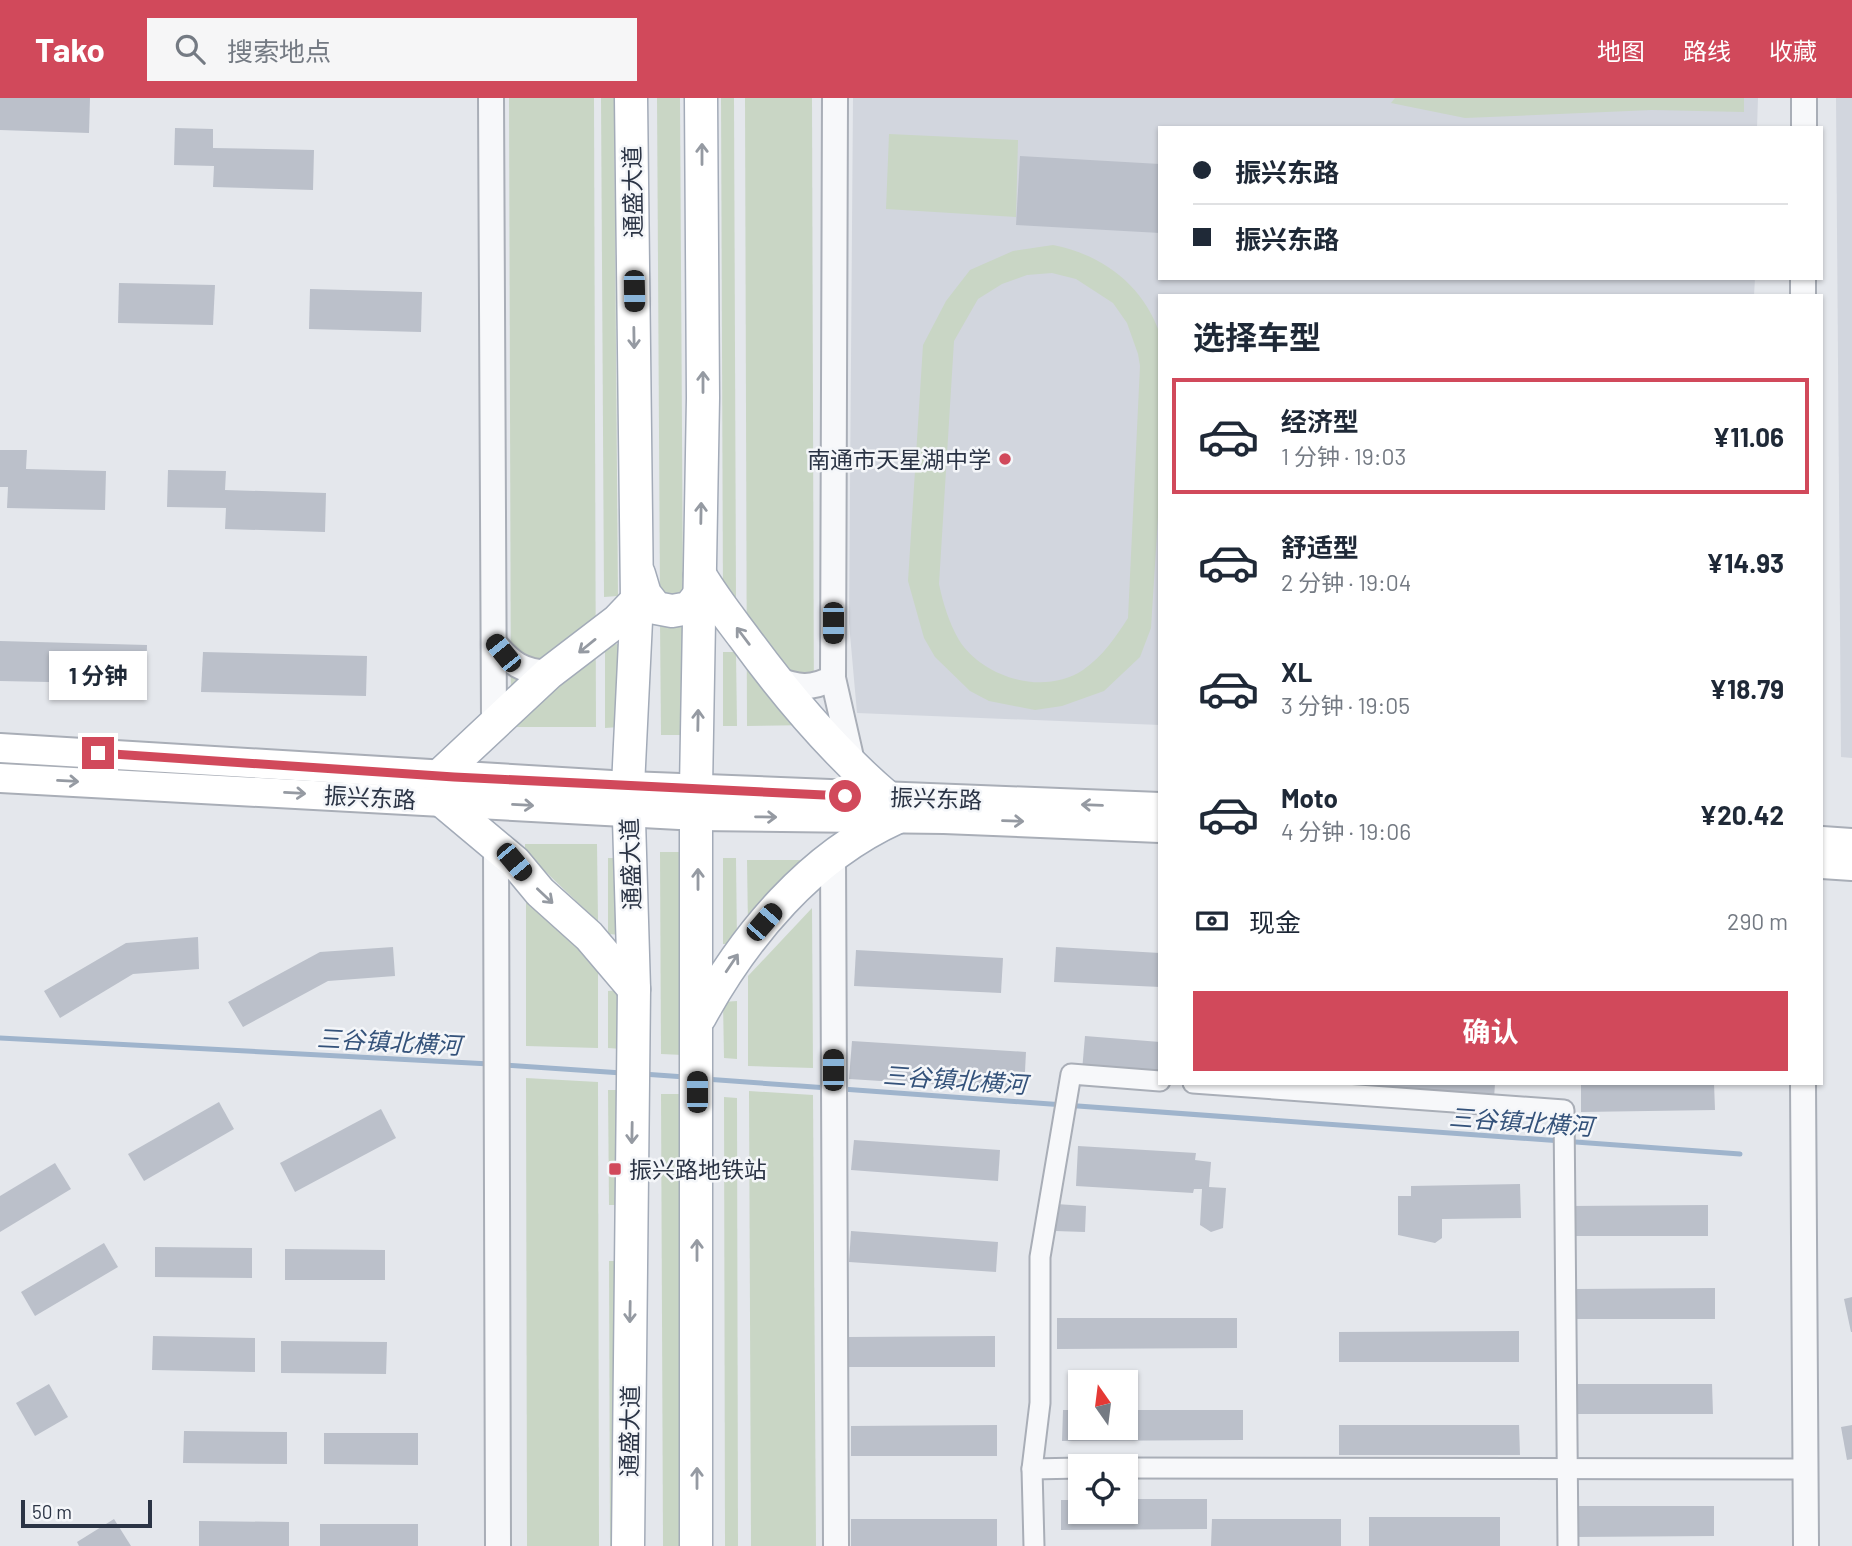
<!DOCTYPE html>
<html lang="zh">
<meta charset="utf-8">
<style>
:root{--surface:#fff;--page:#f6f6f7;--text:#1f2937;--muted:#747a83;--line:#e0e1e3;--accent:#d1495b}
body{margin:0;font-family:Barlow,"Noto Sans SC",sans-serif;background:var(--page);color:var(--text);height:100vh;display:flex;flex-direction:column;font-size:26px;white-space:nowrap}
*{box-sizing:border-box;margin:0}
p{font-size:23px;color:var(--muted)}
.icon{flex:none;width:38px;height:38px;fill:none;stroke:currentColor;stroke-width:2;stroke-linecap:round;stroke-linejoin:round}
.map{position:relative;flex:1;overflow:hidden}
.panel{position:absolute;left:1158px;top:196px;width:665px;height:791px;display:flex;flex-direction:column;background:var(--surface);border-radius:0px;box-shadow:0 2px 5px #0004}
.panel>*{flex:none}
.hud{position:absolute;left:1158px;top:28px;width:665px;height:154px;border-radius:0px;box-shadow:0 2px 5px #0004;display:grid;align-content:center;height:154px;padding:0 35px;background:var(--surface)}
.needle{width:46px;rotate:346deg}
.buttons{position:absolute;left:1068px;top:1272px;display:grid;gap:14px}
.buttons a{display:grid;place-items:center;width:70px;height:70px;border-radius:0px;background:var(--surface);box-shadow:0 2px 5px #0004;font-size:35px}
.scale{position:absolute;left:21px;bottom:18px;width:131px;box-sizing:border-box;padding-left:7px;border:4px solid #2b3445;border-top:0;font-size:19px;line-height:24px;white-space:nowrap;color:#2b3445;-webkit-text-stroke:5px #f4f6f9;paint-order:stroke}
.end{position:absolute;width:32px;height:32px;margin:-16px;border:9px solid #d1495b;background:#fff;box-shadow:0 0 0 4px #fff}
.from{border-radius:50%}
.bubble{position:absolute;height:49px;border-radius:0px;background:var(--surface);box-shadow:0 2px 5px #0004;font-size:23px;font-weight:700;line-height:49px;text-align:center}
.car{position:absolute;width:21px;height:42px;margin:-21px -10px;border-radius:9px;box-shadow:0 0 5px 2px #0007;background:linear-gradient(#222 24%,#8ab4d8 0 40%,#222 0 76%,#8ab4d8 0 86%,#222 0)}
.hud b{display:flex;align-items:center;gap:24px;height:66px;font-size:26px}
.hud b+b{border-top:2px solid var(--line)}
.hud i{width:18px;height:18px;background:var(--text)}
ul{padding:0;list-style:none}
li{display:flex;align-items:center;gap:21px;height:116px;margin:0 14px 10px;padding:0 21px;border:4px solid transparent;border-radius:0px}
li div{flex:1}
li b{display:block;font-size:26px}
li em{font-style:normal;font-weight:700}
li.selected{border-color:var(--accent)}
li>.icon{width:63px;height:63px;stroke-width:1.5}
h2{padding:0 35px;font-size:32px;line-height:84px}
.pay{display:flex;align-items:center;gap:18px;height:77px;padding:0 35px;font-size:26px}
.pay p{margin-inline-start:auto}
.cta{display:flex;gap:14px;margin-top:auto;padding:14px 35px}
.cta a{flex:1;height:80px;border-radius:0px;background:var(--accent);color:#fff;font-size:28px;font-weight:700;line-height:80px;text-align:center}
header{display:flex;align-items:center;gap:42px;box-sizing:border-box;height:98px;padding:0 35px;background:var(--accent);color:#fff}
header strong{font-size:33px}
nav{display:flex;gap:38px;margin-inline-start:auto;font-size:24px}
.search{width:490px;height:63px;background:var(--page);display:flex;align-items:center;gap:18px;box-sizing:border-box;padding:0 24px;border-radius:0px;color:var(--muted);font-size:26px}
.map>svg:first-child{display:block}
</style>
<header>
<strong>Tako</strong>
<div class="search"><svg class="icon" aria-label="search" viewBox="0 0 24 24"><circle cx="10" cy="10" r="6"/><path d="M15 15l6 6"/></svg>搜索地点</div>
<nav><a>地图</a><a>路线</a><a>收藏</a></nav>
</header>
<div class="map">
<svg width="1852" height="1448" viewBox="0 0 1852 1448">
<rect width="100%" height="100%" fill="#e4e7ec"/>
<g fill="#d2d6de">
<path d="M 853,0 L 1758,0 L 1757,30 L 1160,30 L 1160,180 L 1755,180 L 1754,198 L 1160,198 L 1160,627 L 857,615 L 849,525 Z"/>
<path d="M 1836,0 L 1852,0 L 1852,660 L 1841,659 Z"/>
</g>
<g fill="#c9d6c5" fill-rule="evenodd">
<path d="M 509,0 L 594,0 L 596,629 L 511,629 Z"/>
<path d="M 601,0 L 614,0 L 618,498 L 604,499 Z"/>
<path d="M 657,0 L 680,0 L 683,501 L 660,502 Z"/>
<path d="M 721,0 L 734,0 L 736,502 L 723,503 Z"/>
<path d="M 745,0 L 812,0 L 814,627 L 747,628 Z"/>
<path d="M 1395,0 L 1744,0 L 1744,14 L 1652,12 L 1465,20 L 1391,5 Z"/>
<path d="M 889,36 L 1018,42 L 1016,119 L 886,111 Z"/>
<path d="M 1053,147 C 1103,157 1143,187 1160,236 L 1160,387 L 1151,530 L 1140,559 L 1104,593 L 1062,608 L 1035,612 L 989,603 L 970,593 L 935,559 L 924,540 L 908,483 L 923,247 L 946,203 L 970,172 L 1013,153 ZM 1052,175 L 1076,181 L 1113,205 L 1127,225 L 1138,256 L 1140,268 L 1128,520 C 1115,540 1103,558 1083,572 C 1044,598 983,580 959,542 C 949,525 943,505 939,486 L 954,243 L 978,201 L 1002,186 L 1027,177 Z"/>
<path d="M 683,522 L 683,637 L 661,637 L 660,524 Z"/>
<path d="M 618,546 L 619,629 L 605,630 L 605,547 Z"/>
<path d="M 723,554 L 736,554 L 737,628 L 723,628 Z"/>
<path d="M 525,746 L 597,746 L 598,824 L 525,754 Z"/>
<path d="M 660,754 L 683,754 L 683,957 L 661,956 Z"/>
<path d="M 608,760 L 621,760 L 621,837 L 608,836 Z"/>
<path d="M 723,760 L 736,760 L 737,846 L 723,846 Z"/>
<path d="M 747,762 L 812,762 L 748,830 Z"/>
<path d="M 526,794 L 598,863 L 598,950 L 526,948 Z"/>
<path d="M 812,810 L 813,970 L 748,968 L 748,878 Z"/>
<path d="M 622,892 L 622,951 L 608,950 L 608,893 Z"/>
<path d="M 737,903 L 737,961 L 724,960 L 723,904 Z"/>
<path d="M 526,980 L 598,984 L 599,1448 L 527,1448 Z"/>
<path d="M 608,992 L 622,992 L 622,1107 L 609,1107 Z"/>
<path d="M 749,993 L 813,997 L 816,1448 L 751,1448 Z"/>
<path d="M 661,996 L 683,996 L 685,1448 L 663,1448 Z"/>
<path d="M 724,999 L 737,1000 L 738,1448 L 725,1448 Z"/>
<path d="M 609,1163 L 623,1163 L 624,1448 L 610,1448 Z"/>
</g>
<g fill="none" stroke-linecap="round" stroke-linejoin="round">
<g stroke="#9fb4cc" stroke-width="5">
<path d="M 0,940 L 490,966"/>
<path d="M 503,967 L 622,975"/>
<path d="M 643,976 L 685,979"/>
<path d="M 705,981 L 828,990"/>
<path d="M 842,991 L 1740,1056"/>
</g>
</g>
<g fill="#bbc0ca">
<path d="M 0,0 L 90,0 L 89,35 L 0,32 Z"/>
<path d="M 175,30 L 213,31 L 213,50 L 314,52 L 313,92 L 213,89 L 214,68 L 174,67 Z"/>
<path d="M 1020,58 L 1160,66 L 1160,135 L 1016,127 Z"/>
<path d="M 119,185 L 215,187 L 213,227 L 118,225 Z"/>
<path d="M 310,191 L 422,194 L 421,234 L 309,231 Z"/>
<path d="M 0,352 L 27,352 L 26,371 L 106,373 L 105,412 L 7,410 L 8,389 L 0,389 Z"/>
<path d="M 168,372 L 226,373 L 225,392 L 326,395 L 325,434 L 225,431 L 226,410 L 167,409 Z"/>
<path d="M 0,543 L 147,547 L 146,586 L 0,583 Z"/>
<path d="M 203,554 L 367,558 L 366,598 L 201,594 Z"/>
<path d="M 198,839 L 199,871 L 133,876 L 60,920 L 44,893 L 126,845 Z"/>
<path d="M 393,849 L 395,878 L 328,883 L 243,929 L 228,904 L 320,854 Z"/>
<path d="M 1056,849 L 1160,855 L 1160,889 L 1054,884 Z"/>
<path d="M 856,852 L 1003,860 L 1001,895 L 854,888 Z"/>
<path d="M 1085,938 L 1160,944 L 1160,979 L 1082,973 Z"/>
<path d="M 852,943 L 1026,954 L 1024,992 L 849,981 Z"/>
<path d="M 1353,985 L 1495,985 L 1494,1001 L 1353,991 Z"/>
<path d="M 1581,985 L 1714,985 L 1715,1012 L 1581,1014 Z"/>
<path d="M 219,1004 L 234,1031 L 144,1083 L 128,1056 Z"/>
<path d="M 381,1011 L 396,1040 L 295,1094 L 280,1065 Z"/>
<path d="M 854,1042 L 1000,1052 L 998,1083 L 851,1072 Z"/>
<path d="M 1078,1048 L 1196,1055 L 1195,1062 L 1211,1064 L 1209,1089 L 1226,1090 L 1223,1130 L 1211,1134 L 1200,1127 L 1202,1091 L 1194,1091 L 1193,1095 L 1076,1088 Z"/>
<path d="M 55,1065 L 71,1091 L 0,1134 L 0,1098 Z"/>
<path d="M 1520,1086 L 1521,1120 L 1442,1121 L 1442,1140 L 1435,1145 L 1398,1137 L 1398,1098 L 1411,1098 L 1411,1088 Z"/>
<path d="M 1056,1106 L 1086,1108 L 1085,1134 L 1055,1133 Z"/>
<path d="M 1708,1107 L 1708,1138 L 1568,1138 L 1568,1108 Z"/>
<path d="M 851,1133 L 998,1144 L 996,1174 L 849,1164 Z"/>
<path d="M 104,1145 L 118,1169 L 35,1218 L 21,1194 Z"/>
<path d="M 155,1149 L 252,1150 L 252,1180 L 155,1179 Z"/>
<path d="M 285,1151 L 385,1152 L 385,1182 L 285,1182 Z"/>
<path d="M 1715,1190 L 1715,1221 L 1576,1221 L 1576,1191 Z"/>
<path d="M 1852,1199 L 1852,1234 L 1851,1234 L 1844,1201 Z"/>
<path d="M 1057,1220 L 1237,1220 L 1237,1250 L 1057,1251 Z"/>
<path d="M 1519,1233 L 1519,1264 L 1339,1264 L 1339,1234 Z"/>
<path d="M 153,1238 L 255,1240 L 255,1274 L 152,1272 Z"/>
<path d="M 995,1238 L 995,1269 L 849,1269 L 849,1239 Z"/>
<path d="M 281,1243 L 387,1244 L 386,1276 L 281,1275 Z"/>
<path d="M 49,1286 L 68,1319 L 35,1338 L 16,1305 Z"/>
<path d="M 1573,1286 L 1712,1286 L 1713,1316 L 1573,1316 Z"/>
<path d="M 1063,1312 L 1080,1312 L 1080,1330 L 1125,1330 L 1125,1312 L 1243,1312 L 1243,1342 L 1062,1343 Z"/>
<path d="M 997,1327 L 997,1358 L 851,1358 L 851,1328 Z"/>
<path d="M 1339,1327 L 1519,1327 L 1520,1357 L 1339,1357 Z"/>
<path d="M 1852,1327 L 1852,1361 L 1847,1362 L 1841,1329 Z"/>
<path d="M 184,1333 L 287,1334 L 287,1366 L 183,1365 Z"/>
<path d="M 324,1335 L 418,1335 L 418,1367 L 324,1366 Z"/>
<path d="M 1125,1401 L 1207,1401 L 1207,1431 L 1061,1432 L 1061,1402 L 1080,1402 L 1080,1414 L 1125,1414 Z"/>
<path d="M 1574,1408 L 1714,1408 L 1714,1438 L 1575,1439 Z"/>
<rect x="1369" y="1419" width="131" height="29"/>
<path d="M 114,1421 L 131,1448 L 79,1448 L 77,1444 Z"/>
<rect x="851" y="1421" width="146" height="27"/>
<path d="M 1212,1421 L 1341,1421 L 1341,1448 L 1211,1448 Z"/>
<path d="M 199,1423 L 289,1424 L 289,1448 L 199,1448 Z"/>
<rect x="320" y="1426" width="98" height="22"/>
</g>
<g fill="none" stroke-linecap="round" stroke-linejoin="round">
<defs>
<g id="minor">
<path d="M 1193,985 L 1564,1012 L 1568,1448"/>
<path d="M 1125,1370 L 1806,1371"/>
<path d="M 1032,1371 L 1080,1370"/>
<path d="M 1034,1448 L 1032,1371 L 1040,1305 L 1040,1159 L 1071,976 L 1160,983"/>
</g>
<g id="tertiary">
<path d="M 491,0 L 494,624"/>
<path d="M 835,0 L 833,580 L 853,668"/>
<path d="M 1804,30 L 1804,0"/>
<path d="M 1803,198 L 1803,180"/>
<path d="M 494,545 C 511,565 522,574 549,575"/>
<path d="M 774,581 C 798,589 810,592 833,580"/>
<path d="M 496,749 L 498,1448"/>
<path d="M 833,759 L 836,1448"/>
<path d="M 1803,985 L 1806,1448"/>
</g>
<g id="secondary">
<path d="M 0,650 L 628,688 L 1160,709"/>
<path d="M 0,680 L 698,718 L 944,721 L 1160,730"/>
<path d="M 1822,743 L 1852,745"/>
<path d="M 1822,766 L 1852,768"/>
</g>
<g id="primary">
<path d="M 639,476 L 645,496 L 656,510 L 672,513 L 689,510 L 700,496"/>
<path d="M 700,477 C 713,499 728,518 743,538 C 786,597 831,651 886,698"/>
<path d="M 439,678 L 549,575 L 617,523 L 637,502"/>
<path d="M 441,702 L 515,764 L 540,794 L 589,838 L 634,891"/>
<path d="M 700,919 C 745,837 810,759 896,720"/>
<path d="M 628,1448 L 634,891 L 628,688 L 637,502 L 631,0"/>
<path d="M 696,1448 L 696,690 L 703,300 L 701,0"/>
</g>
</defs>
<use href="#minor" stroke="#a9aeb7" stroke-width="23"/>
<use href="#tertiary" stroke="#a9aeb7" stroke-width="28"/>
<use href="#secondary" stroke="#a9aeb7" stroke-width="32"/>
<use href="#primary" stroke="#a3abb8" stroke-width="35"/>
<use href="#minor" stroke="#f7f8fa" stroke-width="19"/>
<use href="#tertiary" stroke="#f7f8fa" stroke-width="24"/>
<use href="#secondary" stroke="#fff" stroke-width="28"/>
<use href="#primary" stroke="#fff" stroke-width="32"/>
</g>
<defs><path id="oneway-shaft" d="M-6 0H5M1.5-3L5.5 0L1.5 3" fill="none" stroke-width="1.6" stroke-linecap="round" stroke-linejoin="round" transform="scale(1.75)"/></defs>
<g stroke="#959aa2">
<use href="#oneway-shaft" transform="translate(702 56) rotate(-90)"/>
<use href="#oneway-shaft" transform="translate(634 240) rotate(89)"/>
<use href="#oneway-shaft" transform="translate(703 284) rotate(-90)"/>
<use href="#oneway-shaft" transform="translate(701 415) rotate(-89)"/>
<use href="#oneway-shaft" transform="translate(743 538) rotate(-127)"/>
<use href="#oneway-shaft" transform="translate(587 548) rotate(141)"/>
<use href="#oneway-shaft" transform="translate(698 622) rotate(-89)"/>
<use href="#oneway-shaft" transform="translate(68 683) rotate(3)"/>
<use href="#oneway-shaft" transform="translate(295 695) rotate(3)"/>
<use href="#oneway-shaft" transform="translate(523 707) rotate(3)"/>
<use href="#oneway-shaft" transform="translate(1092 707) rotate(-178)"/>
<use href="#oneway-shaft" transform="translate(766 719) rotate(1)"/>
<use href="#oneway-shaft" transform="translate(1013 723) rotate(2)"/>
<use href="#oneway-shaft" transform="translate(698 781) rotate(-90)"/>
<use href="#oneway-shaft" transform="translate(545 798) rotate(43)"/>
<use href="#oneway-shaft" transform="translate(732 865) rotate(-56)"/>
<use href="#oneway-shaft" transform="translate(632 1035) rotate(91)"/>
<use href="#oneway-shaft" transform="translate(697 1152) rotate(-90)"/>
<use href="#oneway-shaft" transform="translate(630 1214) rotate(91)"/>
<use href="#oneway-shaft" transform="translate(697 1380) rotate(-90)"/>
</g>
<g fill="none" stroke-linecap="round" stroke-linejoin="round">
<path stroke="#d1495b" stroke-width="9" d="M 98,655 L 454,679 L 845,698"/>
</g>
<g fill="#d1495b" stroke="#f4f6f9" stroke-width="2.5">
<circle cx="1005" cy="361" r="7"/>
<rect x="608" y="1064" width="14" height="14" rx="3.5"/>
</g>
<g text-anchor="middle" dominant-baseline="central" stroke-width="5" stroke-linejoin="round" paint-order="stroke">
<g font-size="23" fill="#2b3445" stroke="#f4f6f9">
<text transform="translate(632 94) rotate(-91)">通盛大道</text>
<text transform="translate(370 699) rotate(3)">振兴东路</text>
<text transform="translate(936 700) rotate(2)">振兴东路</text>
<text transform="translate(630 766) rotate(-92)">通盛大道</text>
<text transform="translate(629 1333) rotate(-89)">通盛大道</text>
</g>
<g font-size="23" fill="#2b3445" stroke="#f4f6f9" text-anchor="end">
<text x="991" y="361">南通市天星湖中学</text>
<text x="629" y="1071" text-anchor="start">振兴路地铁站</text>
</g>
<g font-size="24" font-style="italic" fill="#34527a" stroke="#f4f6f9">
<text transform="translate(389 943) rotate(3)">三谷镇北横河</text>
<text transform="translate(955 981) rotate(4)">三谷镇北横河</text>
<text transform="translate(1521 1023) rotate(4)">三谷镇北横河</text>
</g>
</g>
</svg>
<div class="buttons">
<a><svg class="needle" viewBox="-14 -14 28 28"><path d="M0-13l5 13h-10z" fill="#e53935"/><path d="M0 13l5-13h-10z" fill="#747a83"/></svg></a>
<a><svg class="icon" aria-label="locate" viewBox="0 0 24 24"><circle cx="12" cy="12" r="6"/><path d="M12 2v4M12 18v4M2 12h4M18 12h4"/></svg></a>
</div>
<div class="scale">50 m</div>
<i class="end from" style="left:845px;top:698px"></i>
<i class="end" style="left:98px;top:655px"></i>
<div class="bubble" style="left:49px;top:553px;width:98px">1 分钟</div>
<i class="car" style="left:634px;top:193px;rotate:179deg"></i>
<i class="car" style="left:833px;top:525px;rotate:180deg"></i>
<i class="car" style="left:503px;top:555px;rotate:321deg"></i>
<i class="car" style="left:514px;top:764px;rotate:140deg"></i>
<i class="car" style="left:764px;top:824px;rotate:41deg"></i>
<i class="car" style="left:833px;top:972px;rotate:0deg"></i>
<i class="car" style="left:697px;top:994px;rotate:0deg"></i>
<div class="hud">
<b><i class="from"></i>振兴东路</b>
<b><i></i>振兴东路</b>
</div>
<section class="panel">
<h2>选择车型</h2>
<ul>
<li class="selected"><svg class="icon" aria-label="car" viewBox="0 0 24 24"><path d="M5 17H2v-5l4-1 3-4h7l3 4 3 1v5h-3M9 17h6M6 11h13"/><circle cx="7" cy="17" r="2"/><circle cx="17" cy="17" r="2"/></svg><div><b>经济型</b><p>1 分钟 · 19:03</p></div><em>¥11.06</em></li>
<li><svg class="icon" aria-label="car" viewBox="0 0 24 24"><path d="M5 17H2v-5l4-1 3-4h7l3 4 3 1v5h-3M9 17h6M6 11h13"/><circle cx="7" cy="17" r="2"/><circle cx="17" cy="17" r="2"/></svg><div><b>舒适型</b><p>2 分钟 · 19:04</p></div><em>¥14.93</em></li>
<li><svg class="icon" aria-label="car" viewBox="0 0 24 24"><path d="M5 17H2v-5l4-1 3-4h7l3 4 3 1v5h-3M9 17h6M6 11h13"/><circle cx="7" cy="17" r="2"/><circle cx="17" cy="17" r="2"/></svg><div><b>XL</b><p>3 分钟 · 19:05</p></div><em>¥18.79</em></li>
<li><svg class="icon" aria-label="car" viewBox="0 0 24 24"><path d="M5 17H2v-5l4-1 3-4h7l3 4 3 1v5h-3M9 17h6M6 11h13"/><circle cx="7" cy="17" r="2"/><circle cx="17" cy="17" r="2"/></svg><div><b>Moto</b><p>4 分钟 · 19:06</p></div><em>¥20.42</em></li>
</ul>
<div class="pay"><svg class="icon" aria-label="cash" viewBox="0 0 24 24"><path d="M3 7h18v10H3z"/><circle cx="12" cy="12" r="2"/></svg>现金<p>290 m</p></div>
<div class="cta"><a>确认</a></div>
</section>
</div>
